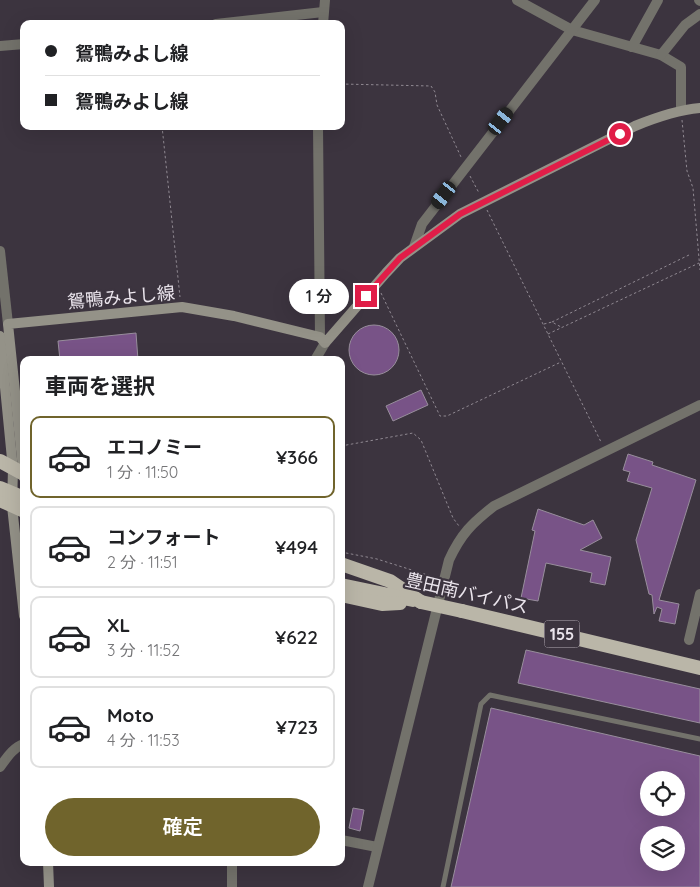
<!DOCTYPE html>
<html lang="ja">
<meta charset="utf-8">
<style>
:root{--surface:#fff;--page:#f2f2f2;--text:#202124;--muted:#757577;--line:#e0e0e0;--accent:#70642c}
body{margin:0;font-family:Quicksand,"Noto Sans JP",sans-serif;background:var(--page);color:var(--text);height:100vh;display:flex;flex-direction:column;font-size:19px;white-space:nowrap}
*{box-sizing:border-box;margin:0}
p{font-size:16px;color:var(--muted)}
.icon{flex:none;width:28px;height:28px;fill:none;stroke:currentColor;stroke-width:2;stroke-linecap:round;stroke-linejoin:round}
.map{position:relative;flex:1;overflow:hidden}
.sheet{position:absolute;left:20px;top:356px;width:325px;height:510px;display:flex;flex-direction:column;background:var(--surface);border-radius:10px;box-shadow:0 5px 20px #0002}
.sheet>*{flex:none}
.hud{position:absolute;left:20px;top:20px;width:325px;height:110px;border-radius:10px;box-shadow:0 5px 20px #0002;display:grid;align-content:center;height:110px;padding:0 25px;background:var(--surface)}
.buttons{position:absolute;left:640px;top:771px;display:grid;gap:10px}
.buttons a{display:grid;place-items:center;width:45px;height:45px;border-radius:50%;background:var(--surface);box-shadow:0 5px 20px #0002;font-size:25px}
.end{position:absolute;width:22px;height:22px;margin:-11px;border:6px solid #e11d48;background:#fff;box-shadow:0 0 0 2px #fff}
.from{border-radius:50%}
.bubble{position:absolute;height:35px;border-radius:18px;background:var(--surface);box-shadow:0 5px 20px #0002;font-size:16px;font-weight:600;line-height:35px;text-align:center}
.car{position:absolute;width:15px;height:30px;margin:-15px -8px;border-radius:6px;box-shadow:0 0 4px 1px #0007;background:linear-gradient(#222 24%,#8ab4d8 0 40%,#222 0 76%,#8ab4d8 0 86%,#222 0)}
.hud b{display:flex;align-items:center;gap:18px;height:48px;font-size:19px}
.hud b+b{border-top:1px solid var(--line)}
.hud i{width:12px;height:12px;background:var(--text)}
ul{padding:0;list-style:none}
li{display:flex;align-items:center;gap:15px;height:82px;margin:0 10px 8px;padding:0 15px;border:2px solid var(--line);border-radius:10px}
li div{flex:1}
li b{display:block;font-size:19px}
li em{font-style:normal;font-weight:600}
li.selected{border-color:var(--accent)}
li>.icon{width:45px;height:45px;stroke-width:1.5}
h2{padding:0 25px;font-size:22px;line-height:60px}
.primary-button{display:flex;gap:10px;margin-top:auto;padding:10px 25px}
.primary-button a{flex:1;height:58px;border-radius:30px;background:var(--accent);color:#fff;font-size:20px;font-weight:600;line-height:58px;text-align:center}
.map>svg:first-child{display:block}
</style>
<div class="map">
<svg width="700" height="887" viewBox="0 0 700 887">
<rect width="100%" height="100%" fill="#3c343f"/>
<g fill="#785387" stroke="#988e9c" fill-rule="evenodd">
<circle cx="374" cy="350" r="25"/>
<path d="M 136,333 L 138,360 L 60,360 L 58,341 Z"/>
<path d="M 421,390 L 428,405 L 393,421 L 386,406 Z"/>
<path d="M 628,454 L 653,462 L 652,465 L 696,480 L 659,600 L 679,604 L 675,624 L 659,621 L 662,609 L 657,607 L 654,614 L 652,595 L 649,594 L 636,540 L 652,488 L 627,481 L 630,472 L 623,470 Z"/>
<path d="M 538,509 L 584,525 L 593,520 L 602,538 L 580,550 L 611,557 L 605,585 L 590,582 L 592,573 L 546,563 L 538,601 L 521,598 L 535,531 L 532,530 Z"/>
<path d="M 526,650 L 700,689 L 700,723 L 518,683 Z"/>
<path d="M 491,708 L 700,756 L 700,887 L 451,887 ZM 649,780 L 676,780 L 676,808 L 649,808 ZM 649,835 L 676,835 L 676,862 L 649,862 Z"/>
<path d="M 353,808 L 364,810 L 360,831 L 349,828 Z"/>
</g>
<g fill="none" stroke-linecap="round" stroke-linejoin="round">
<g stroke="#908992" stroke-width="1" stroke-dasharray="2.5 2.5" stroke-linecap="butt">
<path d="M 341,84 L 431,86 L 435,92 L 437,105 L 461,157"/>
<path d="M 682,120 L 687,171 L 693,188 L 700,270"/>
<path d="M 162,126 L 180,297"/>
<path d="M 470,176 L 479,193"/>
<path d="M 487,210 L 601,442"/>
<path d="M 381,293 L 440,416 L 447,416 L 561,362"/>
<path d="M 552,322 L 691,254"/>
<path d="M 544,324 L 552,322 L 561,327"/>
<path d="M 548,334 L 699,263"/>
<path d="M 341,446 L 413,433 L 421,440 L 453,518 L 459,526"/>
<path d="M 341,552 L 377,559 L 434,577"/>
</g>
<path stroke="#73726b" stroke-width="5" d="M 443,887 L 481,704 L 490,695 L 700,739"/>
<g stroke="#73726b" stroke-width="10">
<path d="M 517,0 L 572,30 L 661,55 L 681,67 L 681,110"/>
<path d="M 699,0 L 700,1"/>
<path d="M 216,24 L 323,12"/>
<path d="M 323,24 L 325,0"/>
<path d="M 0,46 L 24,44"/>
<path d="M 632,47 L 658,0"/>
<path d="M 661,55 L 685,25 L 700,14"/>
<path d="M 318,126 L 320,337"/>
<path d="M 414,247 L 422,224 L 595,0"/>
<path d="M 689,640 L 700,594"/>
<path d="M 341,840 L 377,847"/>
<path d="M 232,862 L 232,887"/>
</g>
<g stroke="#73726b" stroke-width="10">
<path d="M 0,251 L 8,324"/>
<path d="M 315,360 L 325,343"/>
<path d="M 0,767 C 6,759 13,747 24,744"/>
<path d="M 368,887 L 449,560 C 461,534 472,523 494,506 L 700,405"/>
</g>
<g stroke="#949288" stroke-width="10">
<path d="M 0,336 L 13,469 L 12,506 L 24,616"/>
<path d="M 24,478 L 8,324 L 182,307 L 234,316 L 320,337 L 325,343 L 386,273 L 400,258 L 460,214 L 635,126 C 657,117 677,110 700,108"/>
<path d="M 48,862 L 49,887"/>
</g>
<g stroke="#bab6a8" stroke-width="14">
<path d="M 0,461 L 24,474"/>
<path d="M 0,500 L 24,511"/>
<path d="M 341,564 L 390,581 L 421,602"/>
<path d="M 341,585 L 413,600"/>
<path d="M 341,595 L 382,604 L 400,603"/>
<path d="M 462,611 L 700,668"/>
</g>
<g stroke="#bab6a8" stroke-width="14">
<path d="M 0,488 L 24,498"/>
<path d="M 421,602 L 462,611"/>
</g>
</g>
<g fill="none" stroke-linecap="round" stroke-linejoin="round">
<path stroke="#e11d48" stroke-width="6" d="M 366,296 L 400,258 L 460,214 L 620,134"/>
</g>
<g text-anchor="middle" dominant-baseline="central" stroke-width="4.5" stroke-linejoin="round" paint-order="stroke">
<rect fill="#3c343f" stroke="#b6afb8" stroke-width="1" x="544.5" y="620.5" width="35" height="27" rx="4"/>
<g font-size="16" font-weight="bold" fill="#eae4ec">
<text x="562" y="634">155</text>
</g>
<g font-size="18" fill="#eae4ec" stroke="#3c343f">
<text transform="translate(121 297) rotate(-5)">鴛鴨みよし線</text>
<text transform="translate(467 593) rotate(13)">豊田南バイパス</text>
</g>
</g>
</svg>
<div class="buttons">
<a><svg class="icon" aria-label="locate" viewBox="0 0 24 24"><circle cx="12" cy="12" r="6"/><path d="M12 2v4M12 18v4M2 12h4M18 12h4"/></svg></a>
<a><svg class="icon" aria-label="layers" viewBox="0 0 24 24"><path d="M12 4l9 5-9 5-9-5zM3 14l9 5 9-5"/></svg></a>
</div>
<i class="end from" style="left:620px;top:134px"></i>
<i class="end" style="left:366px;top:296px"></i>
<div class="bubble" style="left:289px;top:279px;width:60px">1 分</div>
<i class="car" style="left:501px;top:121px;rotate:38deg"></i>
<i class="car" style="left:444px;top:195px;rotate:217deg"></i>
<div class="hud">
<b><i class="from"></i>鴛鴨みよし線</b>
<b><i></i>鴛鴨みよし線</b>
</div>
<section class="sheet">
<h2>車両を選択</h2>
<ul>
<li class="selected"><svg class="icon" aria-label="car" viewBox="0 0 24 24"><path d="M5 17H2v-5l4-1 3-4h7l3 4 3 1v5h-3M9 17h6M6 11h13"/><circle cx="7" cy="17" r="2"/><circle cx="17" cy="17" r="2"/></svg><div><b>エコノミー</b><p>1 分 · 11:50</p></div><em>¥366</em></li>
<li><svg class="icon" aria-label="car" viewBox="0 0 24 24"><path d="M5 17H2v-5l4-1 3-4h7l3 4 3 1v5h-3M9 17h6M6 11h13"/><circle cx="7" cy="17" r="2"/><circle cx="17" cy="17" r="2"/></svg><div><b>コンフォート</b><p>2 分 · 11:51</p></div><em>¥494</em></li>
<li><svg class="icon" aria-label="car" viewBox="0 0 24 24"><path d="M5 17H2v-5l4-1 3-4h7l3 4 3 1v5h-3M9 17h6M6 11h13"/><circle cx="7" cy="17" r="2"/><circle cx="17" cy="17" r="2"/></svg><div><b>XL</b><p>3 分 · 11:52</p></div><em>¥622</em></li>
<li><svg class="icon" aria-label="car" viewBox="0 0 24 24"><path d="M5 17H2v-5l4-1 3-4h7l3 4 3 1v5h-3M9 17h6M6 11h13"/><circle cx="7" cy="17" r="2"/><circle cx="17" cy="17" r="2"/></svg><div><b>Moto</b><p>4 分 · 11:53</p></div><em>¥723</em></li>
</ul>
<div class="primary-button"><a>確定</a></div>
</section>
</div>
